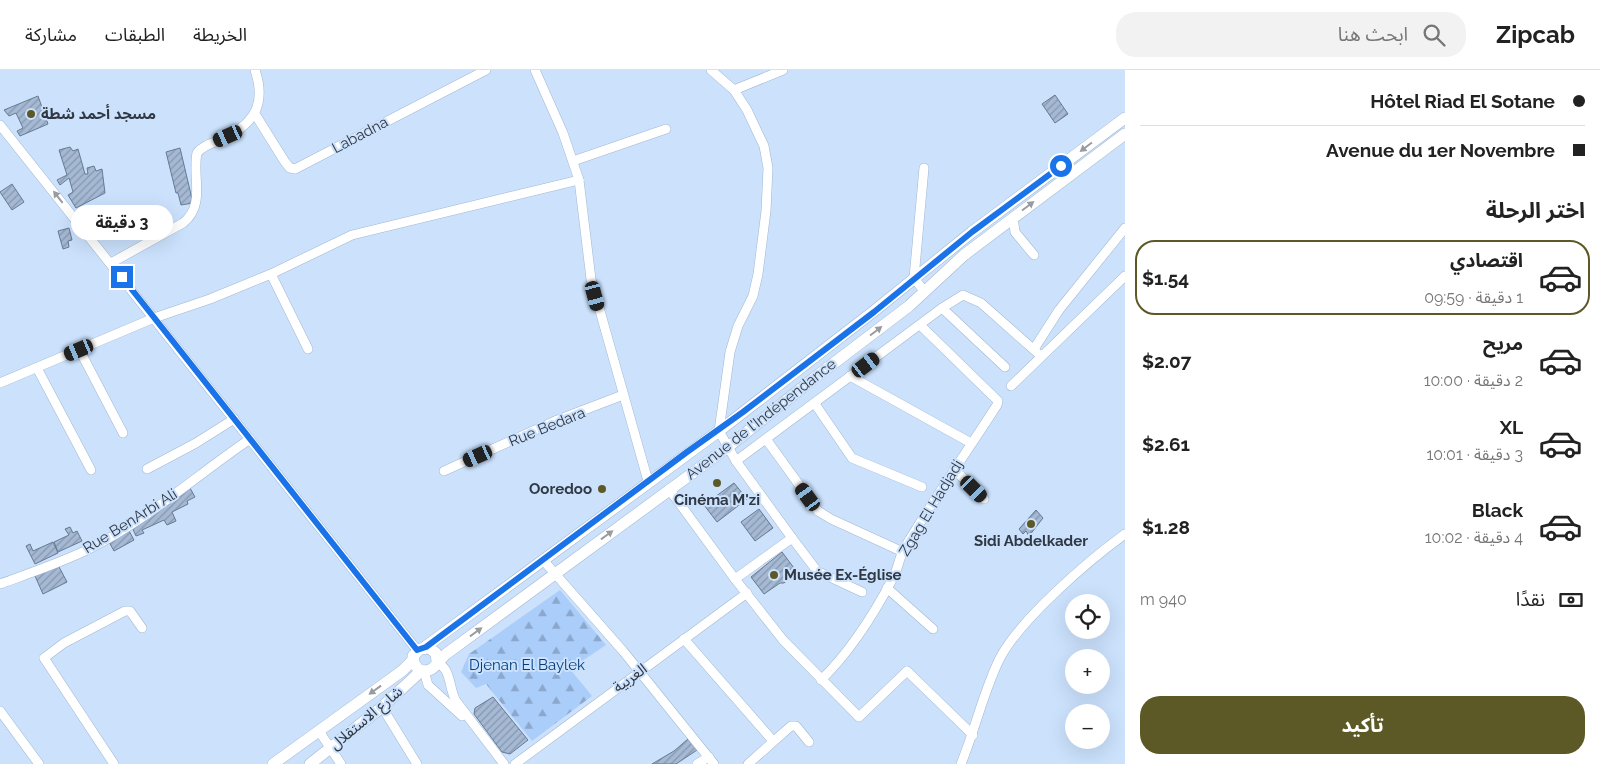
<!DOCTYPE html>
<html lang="ar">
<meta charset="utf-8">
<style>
:root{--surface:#fff;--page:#f2f2f2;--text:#222;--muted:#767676;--line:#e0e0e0;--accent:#5d5926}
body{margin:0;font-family:Raleway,"Noto Sans Arabic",sans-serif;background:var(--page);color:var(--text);direction:rtl;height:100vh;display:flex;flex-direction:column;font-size:19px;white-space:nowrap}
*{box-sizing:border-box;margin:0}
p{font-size:16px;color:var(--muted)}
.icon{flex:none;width:28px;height:28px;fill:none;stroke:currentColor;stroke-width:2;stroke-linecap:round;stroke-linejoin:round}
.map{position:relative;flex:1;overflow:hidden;direction:ltr}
.details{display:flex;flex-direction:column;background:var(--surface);width:475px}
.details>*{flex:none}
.banner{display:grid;align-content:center;height:110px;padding:0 15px;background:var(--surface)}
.controls{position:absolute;left:1065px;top:524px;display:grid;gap:10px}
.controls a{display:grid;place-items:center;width:45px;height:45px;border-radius:50%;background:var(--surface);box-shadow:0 5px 20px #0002;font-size:25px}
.end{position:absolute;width:22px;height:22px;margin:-11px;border:6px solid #1a73e8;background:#fff;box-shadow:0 0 0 2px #fff}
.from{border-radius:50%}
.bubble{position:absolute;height:35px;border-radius:18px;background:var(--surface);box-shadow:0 5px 20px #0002;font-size:16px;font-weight:700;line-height:35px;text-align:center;direction:rtl}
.car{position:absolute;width:15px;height:30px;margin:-15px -8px;border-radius:6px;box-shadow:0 0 4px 1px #0007;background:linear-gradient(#222 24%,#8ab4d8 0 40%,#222 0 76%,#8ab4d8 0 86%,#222 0)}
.banner b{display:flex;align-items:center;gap:18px;height:48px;font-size:19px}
.banner b+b{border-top:1px solid var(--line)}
.banner i{width:12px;height:12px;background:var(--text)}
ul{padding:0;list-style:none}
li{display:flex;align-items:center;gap:15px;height:75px;margin:0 10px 8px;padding:0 5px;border:2px solid transparent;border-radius:20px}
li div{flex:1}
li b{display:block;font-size:19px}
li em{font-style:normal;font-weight:700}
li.current{border-color:var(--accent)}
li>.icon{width:45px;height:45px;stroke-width:1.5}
h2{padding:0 15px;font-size:22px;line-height:60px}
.pay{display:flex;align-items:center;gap:12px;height:55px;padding:0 15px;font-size:19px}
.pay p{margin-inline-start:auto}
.cta{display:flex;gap:10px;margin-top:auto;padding:10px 15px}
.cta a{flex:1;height:58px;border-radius:20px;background:var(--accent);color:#fff;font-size:20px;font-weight:700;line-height:58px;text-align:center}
header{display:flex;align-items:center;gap:30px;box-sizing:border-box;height:70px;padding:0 25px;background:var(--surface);border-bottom:1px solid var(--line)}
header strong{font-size:24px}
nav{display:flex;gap:28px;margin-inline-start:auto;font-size:18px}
.search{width:350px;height:45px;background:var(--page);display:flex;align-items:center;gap:12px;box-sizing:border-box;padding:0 18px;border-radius:20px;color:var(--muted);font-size:19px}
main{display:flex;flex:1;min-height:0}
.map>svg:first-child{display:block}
</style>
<header>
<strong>Zipcab</strong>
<div class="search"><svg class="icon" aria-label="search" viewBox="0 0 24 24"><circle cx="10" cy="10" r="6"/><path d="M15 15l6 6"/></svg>ابحث هنا</div>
<nav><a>الخريطة</a><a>الطبقات</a><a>مشاركة</a></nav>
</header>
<main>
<section class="details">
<div class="banner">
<b><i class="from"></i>Hôtel Riad El Sotane</b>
<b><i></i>Avenue du 1er Novembre</b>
</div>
<h2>اختر الرحلة</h2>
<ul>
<li class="current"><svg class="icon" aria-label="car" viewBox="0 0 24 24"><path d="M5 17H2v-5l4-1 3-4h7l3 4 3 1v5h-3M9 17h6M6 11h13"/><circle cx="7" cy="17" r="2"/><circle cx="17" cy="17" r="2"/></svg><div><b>اقتصادي</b><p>1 دقيقة · 09:59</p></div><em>$1.54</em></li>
<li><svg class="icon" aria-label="car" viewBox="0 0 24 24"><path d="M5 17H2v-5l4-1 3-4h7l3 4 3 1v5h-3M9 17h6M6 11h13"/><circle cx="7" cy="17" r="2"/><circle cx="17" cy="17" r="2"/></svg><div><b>مريح</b><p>2 دقيقة · 10:00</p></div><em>$2.07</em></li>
<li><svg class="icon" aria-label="car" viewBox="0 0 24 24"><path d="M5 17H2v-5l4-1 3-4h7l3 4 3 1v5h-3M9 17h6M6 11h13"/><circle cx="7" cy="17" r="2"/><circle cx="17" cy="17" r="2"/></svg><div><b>XL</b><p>3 دقيقة · 10:01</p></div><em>$2.61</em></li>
<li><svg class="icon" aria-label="car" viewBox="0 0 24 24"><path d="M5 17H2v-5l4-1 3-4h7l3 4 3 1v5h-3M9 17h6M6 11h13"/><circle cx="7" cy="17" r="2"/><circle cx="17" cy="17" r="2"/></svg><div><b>Black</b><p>4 دقيقة · 10:02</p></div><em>$1.28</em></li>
</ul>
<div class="pay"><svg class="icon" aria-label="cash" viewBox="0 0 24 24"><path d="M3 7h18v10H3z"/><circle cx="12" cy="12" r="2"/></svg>نقدًا<p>940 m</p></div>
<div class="cta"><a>تأكيد</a></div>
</section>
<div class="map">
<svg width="1125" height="694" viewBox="0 0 1125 694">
<defs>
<pattern id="forest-firs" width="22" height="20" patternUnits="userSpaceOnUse" patternTransform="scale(1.25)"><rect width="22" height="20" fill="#abcdfa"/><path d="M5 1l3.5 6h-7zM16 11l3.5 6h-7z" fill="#8ca7cc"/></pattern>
<pattern id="building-hatch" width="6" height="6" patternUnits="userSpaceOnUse" patternTransform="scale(1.25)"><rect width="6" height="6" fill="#a5b9d4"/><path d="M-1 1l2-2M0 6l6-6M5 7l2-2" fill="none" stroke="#8797ae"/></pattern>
</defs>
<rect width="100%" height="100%" fill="#cbe1fc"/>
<path fill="url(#forest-firs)" d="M 560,520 L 606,575 L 570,599 L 592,626 L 532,671 L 486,614 L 476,618 L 461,602 L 469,584 Z"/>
<g fill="url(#building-hatch)" stroke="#677a93">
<path d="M 1055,25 L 1068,44 L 1055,53 L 1042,34 Z"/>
<path d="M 38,26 L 48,54 L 20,66 L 17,61 L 23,58 L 16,43 L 9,46 L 4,40 Z"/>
<path d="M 70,77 L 73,81 L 78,79 L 85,104 L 88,104 L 87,98 L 94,96 L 96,101 L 102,99 L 105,123 L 76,138 L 68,125 L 73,122 L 69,108 L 60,115 L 57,110 L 67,105 L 59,80 Z"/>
<path d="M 180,78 L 193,133 L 181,135 L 178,123 L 176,123 L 166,82 Z"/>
<path d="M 12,114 L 24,132 L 12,140 L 0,122 Z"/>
<path d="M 69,158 L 72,170 L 68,171 L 69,177 L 63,179 L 58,161 Z"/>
<path d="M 734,413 L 747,429 L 717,452 L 704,435 Z"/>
<path d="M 190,418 L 195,427 L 187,431 L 188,434 L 172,442 L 176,451 L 167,455 L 164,450 L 142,460 L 144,463 L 136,466 L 131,455 Z"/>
<path d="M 759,439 L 773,458 L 755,471 L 741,452 Z"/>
<path d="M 1036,440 L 1043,448 L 1029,466 L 1026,461 L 1023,464 L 1019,459 Z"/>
<path d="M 70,457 L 73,463 L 77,461 L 82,471 L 58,482 L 54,472 L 69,465 L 65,459 Z"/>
<path d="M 128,459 L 134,470 L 114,481 L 108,470 Z"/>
<path d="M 53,472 L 58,483 L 35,494 L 26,476 L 30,474 L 33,481 Z"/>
<path d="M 782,482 L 797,502 L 784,513 L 780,513 L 764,524 L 751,507 Z"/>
<path d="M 58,495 L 67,512 L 43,524 L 35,506 Z"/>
<path d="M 493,627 L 528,670 L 510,684 L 502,682 L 474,644 L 475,638 Z"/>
<path d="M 688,669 L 697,680 L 676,694 L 652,694 L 674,681 Z"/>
</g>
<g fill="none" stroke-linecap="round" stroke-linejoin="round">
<defs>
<g id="minor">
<path d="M 535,0 L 563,63 L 579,110 L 591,209 L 648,411"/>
<path d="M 711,0 L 734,20 L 747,40 L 764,76 L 768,98 L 766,141 L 758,204 L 753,226 L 738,256 L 730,282 L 719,361 L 736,391 L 792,468 L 735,509 L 783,570 L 859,647 L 907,601 L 973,665"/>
<path d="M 734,20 L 783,0"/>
<path d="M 255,44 L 285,92 L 290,98 L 295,99 L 486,0"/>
<path d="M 0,55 L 417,580"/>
<path d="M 573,91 L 666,59"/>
<path d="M 1013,147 L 1015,162 L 1034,185"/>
<path d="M 111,193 L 183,153 C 206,135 192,107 197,83 C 202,76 212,73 220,70 C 253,55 267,36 255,0"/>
<path d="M 271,204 L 308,279"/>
<path d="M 924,221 L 914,208 L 924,98"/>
<path d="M 942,238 L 1005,297"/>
<path d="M 79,279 L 123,363"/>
<path d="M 1034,279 L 1059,240 L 1125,158"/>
<path d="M 37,298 L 91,400"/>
<path d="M 850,306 L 971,373"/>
<path d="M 0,313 L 154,248 L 210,229 L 271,204 L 352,165 L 579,110"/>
<path d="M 1011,316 L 1125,206"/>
<path d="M 815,334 L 852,388 L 922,417"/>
<path d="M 766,369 L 818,441 L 831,449 L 903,482"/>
<path d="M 736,391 L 942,238 L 963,225 L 981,233 L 1041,286"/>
<path d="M 147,399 L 196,373 L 234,349"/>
<path d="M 954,399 L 984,429"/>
<path d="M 444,401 L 555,351 L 623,325"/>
<path d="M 669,419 L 735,509"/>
<path d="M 792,468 L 817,501 L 862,522"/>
<path d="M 543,490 L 623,581 L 714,694"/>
<path d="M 0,514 C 30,503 60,493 89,479 C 147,450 197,405 250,369"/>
<path d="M 887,518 L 933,559"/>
<path d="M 684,569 L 773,671"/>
<path d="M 437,593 C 452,599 448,617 456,631 L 504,694"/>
<path d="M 424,601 L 428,615 L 462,646"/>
<path d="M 821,610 C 850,582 874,544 893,508 C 898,499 899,488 904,479 C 933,430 966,383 997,335 L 998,331 L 995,328 L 920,255"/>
<path d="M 382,637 L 417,694"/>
<path d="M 0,641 L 39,694"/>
<path d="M 319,661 L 341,694"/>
<path d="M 114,694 L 44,588 L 64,573 L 125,541 L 130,541 L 142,558"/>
<path d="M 515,694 L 747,523"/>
<path d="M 697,694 L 709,687"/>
<path d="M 748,694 L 791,656 L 796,656 L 809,672"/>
<path d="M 961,694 C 975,660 983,623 999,590 C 1019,550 1088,491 1125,464"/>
</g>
<g id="major">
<path d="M 425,577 L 719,361 L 874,241 L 972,162 L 1125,48"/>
<path d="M 437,591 L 436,583 L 429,578 L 420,579 L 413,586 L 414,593 L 418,599 C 432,606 437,592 446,584 L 728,377 L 813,309 L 909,236 L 964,185 L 1125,64"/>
<path d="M 273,694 L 402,601 L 413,590"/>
<path d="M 310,694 L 382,637 L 421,601"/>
</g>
</defs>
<use href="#minor" stroke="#a2b7d1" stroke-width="10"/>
<use href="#major" stroke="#a2b7d1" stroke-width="12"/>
<use href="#minor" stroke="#fff" stroke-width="9"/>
<use href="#major" stroke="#fff" stroke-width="11"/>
</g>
<defs><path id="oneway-solid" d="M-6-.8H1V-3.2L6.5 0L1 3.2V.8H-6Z" transform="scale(1.25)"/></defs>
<g fill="#989ca1">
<use href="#oneway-solid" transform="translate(1086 77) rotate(143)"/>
<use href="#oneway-solid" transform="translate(58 127) rotate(-128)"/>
<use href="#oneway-solid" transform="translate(1028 136) rotate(-37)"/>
<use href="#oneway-solid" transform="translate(876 261) rotate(-37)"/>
<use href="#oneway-solid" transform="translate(607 465) rotate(-36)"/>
<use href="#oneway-solid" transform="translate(476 562) rotate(-36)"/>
<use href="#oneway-solid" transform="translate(375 620) rotate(144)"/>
</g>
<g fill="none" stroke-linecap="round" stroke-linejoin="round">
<path stroke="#1a73e8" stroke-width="6" d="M 122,207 L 417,580 L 426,577 L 687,382 L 743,342 L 874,242 L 972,162 L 1061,96"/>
</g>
<g fill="#5d5926" stroke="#cbe1fc" stroke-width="2">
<circle cx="31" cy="44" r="5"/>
<circle cx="717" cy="413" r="5"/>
<circle cx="602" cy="419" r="5"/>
<circle cx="1031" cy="454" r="5"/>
<circle cx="774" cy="505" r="5"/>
</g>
<g text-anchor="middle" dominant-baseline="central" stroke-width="4" stroke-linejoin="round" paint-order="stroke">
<g font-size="15" font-weight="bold" fill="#303843" stroke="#cbe1fc" text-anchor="start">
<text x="41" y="44">مسجد أحمد شطة</text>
<text x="592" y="419" text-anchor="end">Ooredoo</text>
<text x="717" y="430" text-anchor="middle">Cinéma M'zi</text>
<text x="1031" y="471" text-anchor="middle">Sidi Abdelkader</text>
<text x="784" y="505">Musée Ex-Église</text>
</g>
<g font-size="15" fill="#303843" stroke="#cbe1fc">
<text transform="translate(360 65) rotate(-28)">Labadna</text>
<text transform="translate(761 349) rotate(-38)">Avenue de l'Indépendance</text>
<text transform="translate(547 357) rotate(-22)">Rue Bedara</text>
<text transform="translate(931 438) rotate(-59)">Zgag El Hadjadj</text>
<text transform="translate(130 451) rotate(-32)">Rue BenArbi Ali</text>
<text transform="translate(630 608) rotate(-36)">الغربية</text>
<text transform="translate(366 648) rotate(-40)">شارع الاستقلال</text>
</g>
<g font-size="15" fill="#003e7e" stroke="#cbe1fc">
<text x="527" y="595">Djenan El Baylek</text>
</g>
</g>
</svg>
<div class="controls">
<a><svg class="icon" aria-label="locate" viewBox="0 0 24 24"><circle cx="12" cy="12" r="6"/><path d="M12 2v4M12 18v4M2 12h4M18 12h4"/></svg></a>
<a>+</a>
<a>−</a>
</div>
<i class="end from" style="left:1061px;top:96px"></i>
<i class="end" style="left:122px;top:207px"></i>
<div class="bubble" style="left:71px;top:135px;width:102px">3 دقيقة</div>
<i class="car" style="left:228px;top:66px;rotate:246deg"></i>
<i class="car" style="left:595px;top:226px;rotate:165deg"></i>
<i class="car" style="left:79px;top:280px;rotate:247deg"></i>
<i class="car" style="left:866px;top:295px;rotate:53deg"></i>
<i class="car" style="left:478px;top:386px;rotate:246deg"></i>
<i class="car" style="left:974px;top:419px;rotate:135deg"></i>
<i class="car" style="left:808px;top:427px;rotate:324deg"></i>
</div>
</main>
